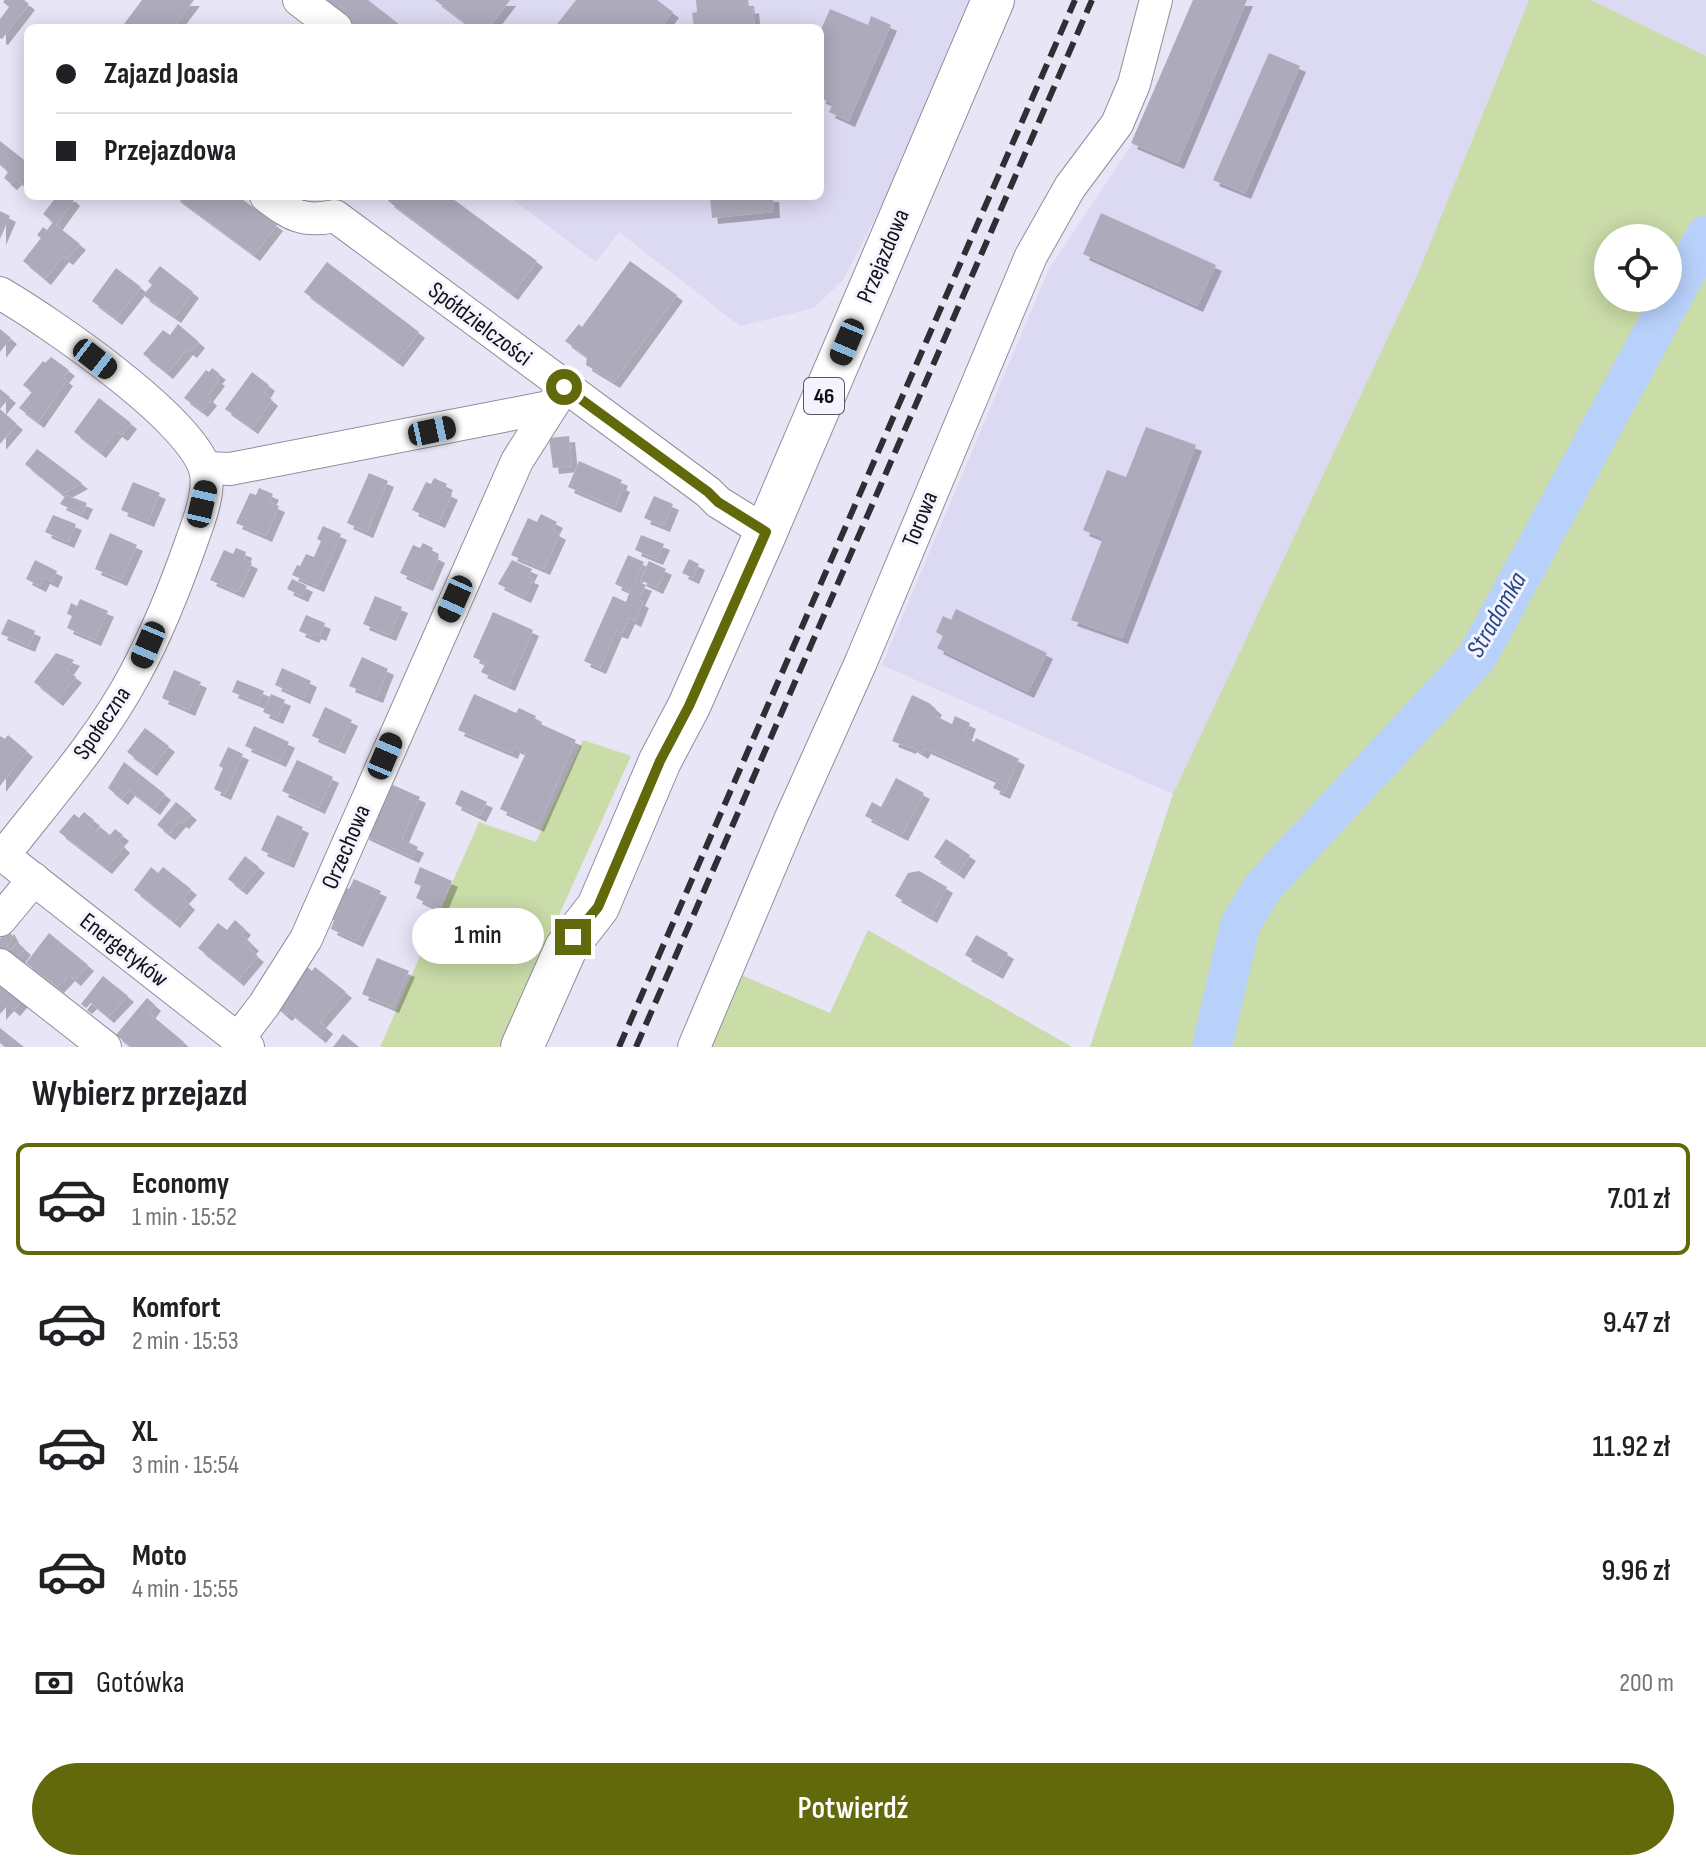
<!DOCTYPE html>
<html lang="pl">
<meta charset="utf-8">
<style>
:root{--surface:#fff;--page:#f6f6f6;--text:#202124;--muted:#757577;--line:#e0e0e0;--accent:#62690a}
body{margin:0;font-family:"Sofia Sans Condensed",sans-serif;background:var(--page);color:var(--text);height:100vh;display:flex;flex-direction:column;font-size:30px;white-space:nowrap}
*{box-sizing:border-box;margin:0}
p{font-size:26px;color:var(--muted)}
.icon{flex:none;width:44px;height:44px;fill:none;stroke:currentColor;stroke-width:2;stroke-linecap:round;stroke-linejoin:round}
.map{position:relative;height:1047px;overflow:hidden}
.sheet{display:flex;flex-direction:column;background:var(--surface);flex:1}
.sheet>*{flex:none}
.hud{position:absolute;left:24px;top:24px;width:800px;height:176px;border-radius:12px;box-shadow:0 4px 20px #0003;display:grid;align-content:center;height:176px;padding:0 32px;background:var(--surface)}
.fabs{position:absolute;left:1594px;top:224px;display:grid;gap:16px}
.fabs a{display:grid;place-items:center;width:88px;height:88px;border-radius:50%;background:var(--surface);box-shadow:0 4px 20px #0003;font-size:40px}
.end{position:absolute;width:36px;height:36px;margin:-18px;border:10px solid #62690a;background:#fff;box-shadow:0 0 0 4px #fff}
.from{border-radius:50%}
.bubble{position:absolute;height:56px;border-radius:28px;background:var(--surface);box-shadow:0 4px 20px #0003;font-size:26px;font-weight:600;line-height:56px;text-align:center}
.car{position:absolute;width:24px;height:48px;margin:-24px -12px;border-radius:10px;box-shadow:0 0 6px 2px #0007;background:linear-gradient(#222 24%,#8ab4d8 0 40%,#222 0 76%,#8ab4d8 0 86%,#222 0)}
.hud b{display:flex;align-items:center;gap:28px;height:76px;font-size:30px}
.hud b+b{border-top:2px solid var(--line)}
.hud i{width:20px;height:20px;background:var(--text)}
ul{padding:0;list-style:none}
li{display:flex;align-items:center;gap:24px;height:112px;margin:0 16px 12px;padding:0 16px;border:4px solid transparent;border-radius:12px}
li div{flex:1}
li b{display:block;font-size:30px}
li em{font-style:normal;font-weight:600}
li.on{border-color:var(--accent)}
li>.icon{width:72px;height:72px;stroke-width:1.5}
h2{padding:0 32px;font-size:36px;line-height:96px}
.pay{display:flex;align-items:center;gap:20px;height:88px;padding:0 32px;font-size:30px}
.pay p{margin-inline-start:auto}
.primary-button{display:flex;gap:16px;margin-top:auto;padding:16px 32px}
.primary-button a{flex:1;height:92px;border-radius:48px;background:var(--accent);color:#fff;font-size:32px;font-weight:600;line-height:92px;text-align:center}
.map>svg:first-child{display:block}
</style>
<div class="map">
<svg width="1706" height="1047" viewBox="0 0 1706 1047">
<defs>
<filter id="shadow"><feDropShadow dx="6" dy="6" stdDeviation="0" flood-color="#0004"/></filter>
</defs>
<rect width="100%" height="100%" fill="#e7e5f6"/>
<g fill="#dcd9f2">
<path d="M 299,0 L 989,0 L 843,280 L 814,308 L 740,326 L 619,232 L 596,262 L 508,196 L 820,196 L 820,28 L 336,28 Z"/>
<path d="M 1195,0 L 1529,0 L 1419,271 L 1173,794 L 882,665 L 1049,269 L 1133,143 Z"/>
<path d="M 1591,0 L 1706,0 L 1706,56 Z"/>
</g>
<g fill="#cadca8" fill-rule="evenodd">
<path d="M 1529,0 L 1591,0 L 1706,56 L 1706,1047 L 1090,1047 L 1173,794 L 1419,271 ZM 1608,238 L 1668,238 L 1668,298 L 1608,298 Z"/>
<path d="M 583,740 L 631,756 L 499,1047 L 380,1047 L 479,822 L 536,842 Z"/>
<path d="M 868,930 L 1072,1047 L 694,1047 L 727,969 L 830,1013 Z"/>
</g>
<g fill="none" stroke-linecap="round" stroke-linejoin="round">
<path stroke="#b8d1fb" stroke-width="40" d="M 1212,1047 L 1240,925 L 1263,887 L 1477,657 L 1706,235"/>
</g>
<g fill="#adabbb" filter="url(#shadow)">
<path d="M 5,0 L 24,0 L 29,4 L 2,39 L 0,38 L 0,19 L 9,7 L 3,2 Z"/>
<path d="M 142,0 L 194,0 L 173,28 L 121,28 Z"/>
<path d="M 316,0 L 368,0 L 404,28 L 352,28 Z"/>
<path d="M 435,0 L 510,0 L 489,28 L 472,28 Z"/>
<path d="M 576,0 L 657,0 L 673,12 L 661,28 L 554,28 Z"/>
<path d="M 696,0 L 748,0 L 749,8 L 753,7 L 755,28 L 694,28 L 692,13 L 697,12 Z"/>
<path d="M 1193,0 L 1247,0 L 1178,163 L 1131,143 Z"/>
<path d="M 830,9 L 868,25 L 871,16 L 891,25 L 849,121 L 829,112 L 833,103 L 820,98 L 820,32 Z"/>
<path d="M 1269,53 L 1300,66 L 1245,193 L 1213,180 Z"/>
<path d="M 0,141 L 28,163 L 28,181 L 24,186 L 16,179 L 11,184 L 4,178 L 8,172 L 0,165 Z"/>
<path d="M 57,196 L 70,196 L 74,200 L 56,225 L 80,244 L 67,259 L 63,256 L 45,279 L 23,261 L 41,238 L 37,235 L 43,227 L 47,230 L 53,222 L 43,214 Z"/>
<path d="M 174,196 L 238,196 L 277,225 L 254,255 Z"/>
<path d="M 392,196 L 449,196 L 537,261 L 512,294 L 388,201 Z"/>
<path d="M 710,196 L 773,196 L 774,212 L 712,218 Z"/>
<path d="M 0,211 L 10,216 L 0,239 Z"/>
<path d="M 1101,213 L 1216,265 L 1197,306 L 1083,254 Z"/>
<path d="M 630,261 L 677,295 L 614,382 L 586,365 L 587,357 L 565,341 L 579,324 L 582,327 Z"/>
<path d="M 327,262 L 419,332 L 397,361 L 304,292 Z"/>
<path d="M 160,266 L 193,292 L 175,317 L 143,295 L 152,285 L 148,281 Z"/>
<path d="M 116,268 L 141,287 L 116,319 L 92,301 Z"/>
<path d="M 178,324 L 199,342 L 191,352 L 187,349 L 167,373 L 143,354 L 163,330 L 170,335 Z"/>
<path d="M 0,329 L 11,338 L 0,352 Z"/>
<path d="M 51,357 L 69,370 L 63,377 L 67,380 L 38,422 L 19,408 L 32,392 L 23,385 L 43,361 L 45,363 Z"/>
<path d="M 212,368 L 220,374 L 216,378 L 219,380 L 207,396 L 211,400 L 202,411 L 184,398 L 206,370 L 209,372 Z"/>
<path d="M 252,372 L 269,385 L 264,393 L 272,400 L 252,428 L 225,409 Z"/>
<path d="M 0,389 L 10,397 L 0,409 L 17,424 L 0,444 Z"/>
<path d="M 99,398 L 131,423 L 122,435 L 116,431 L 100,452 L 74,432 Z"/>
<path d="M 1146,427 L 1196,445 L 1122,638 L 1071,620 L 1103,538 L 1083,530 L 1107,470 L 1126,477 Z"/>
<path d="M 569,436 L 572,466 L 553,468 L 549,438 Z"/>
<path d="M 37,449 L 82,483 L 62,494 L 25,464 Z"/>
<path d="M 579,461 L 622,480 L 620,484 L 624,486 L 615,507 L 568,487 Z"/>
<path d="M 369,473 L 388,481 L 367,532 L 347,523 Z"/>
<path d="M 434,478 L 447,484 L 444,490 L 452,494 L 439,522 L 412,510 L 426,482 L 431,484 Z"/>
<path d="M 133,482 L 160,493 L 148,521 L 121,510 Z"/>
<path d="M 259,488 L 273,494 L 269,502 L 279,506 L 266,536 L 236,523 L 250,493 L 256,495 Z"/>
<path d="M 66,495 L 87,503 L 82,514 L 60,504 Z"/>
<path d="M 654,496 L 673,504 L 664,526 L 644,518 Z"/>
<path d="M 541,514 L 557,522 L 553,530 L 560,534 L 544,569 L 511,555 L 528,518 L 537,522 Z"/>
<path d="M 53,515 L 76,524 L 68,542 L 45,532 Z"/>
<path d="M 323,526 L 341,534 L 318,586 L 292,575 L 297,565 L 300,566 L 306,554 L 314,557 L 321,541 L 317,539 Z"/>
<path d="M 110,533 L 137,545 L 121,580 L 95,569 Z"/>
<path d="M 641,535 L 664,544 L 657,559 L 635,550 Z"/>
<path d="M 423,543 L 433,548 L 431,553 L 439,557 L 427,585 L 400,573 L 413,545 L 420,548 Z"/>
<path d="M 236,548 L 246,552 L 244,559 L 252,563 L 238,592 L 210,580 L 224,550 L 233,554 Z"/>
<path d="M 628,555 L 644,562 L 635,581 L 646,585 L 639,600 L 643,602 L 635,621 L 629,618 L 622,633 L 616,631 L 600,668 L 584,661 L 613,596 L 626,602 L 630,591 L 615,584 Z"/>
<path d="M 689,559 L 699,564 L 693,578 L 682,573 Z"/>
<path d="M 35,560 L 57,571 L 52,582 L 44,578 L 40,586 L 26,579 Z"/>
<path d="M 512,560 L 532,569 L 528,577 L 533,579 L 525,597 L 498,584 Z"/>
<path d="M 649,561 L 666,569 L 657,588 L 640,580 Z"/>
<path d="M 292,579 L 307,586 L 302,596 L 287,589 Z"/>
<path d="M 375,596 L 402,607 L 390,635 L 363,624 Z"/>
<path d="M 80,599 L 108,611 L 95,640 L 67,628 L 72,616 L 67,614 L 71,603 L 77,606 Z"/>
<path d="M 956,609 L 1047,653 L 1028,692 L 937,648 L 943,636 L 936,632 L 943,616 L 951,620 Z"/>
<path d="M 493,612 L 533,630 L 509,685 L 481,672 L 486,663 L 473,657 Z"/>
<path d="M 306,615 L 325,623 L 320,635 L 315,633 L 313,637 L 299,631 Z"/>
<path d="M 8,619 L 35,631 L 29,646 L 1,634 Z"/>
<path d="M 56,653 L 74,660 L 67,670 L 76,677 L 57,700 L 34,682 Z"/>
<path d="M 362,657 L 388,669 L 377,697 L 349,686 Z"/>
<path d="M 282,668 L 311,681 L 304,698 L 275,685 Z"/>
<path d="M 174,670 L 201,682 L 189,710 L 162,698 Z"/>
<path d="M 237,680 L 264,691 L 259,703 L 232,692 Z"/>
<path d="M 271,694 L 285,700 L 277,718 L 263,712 Z"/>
<path d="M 474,694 L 516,713 L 519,708 L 536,716 L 534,721 L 576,740 L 538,826 L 500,809 L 526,753 L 514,747 L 512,753 L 458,730 Z"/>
<path d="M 912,695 L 929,703 L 936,709 L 933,715 L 952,724 L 955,716 L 970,723 L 965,737 L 974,742 L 976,738 L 1019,759 L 1004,793 L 993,788 L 997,780 L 925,748 L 922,753 L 911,746 L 910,748 L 892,741 Z"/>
<path d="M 325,707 L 352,720 L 339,748 L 312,736 Z"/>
<path d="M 254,726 L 289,742 L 280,761 L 245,746 Z"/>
<path d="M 145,728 L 169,746 L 151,770 L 127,752 Z"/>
<path d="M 8,735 L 27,751 L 0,786 L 0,736 L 5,739 Z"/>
<path d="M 228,747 L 243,754 L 225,794 L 214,789 L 223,768 L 219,766 Z"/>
<path d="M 297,760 L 333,777 L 319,808 L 282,791 Z"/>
<path d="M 124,762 L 165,794 L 154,809 L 129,790 L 122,799 L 108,788 Z"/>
<path d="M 896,778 L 924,793 L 902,835 L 865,816 L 872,802 L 881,807 Z"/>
<path d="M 384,781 L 420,797 L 402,839 L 418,847 L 413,857 L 363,834 Z"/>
<path d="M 461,790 L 487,802 L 480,816 L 455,804 Z"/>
<path d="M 176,802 L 191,814 L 183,823 L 180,821 L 169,834 L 157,825 Z"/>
<path d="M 84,812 L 94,820 L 89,826 L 96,831 L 100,827 L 110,835 L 115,829 L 123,835 L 118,841 L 124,847 L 106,868 L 59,832 L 74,814 L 79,818 Z"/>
<path d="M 277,815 L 303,827 L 288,862 L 261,850 Z"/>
<path d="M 946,839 L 970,855 L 958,873 L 934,857 Z"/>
<path d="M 245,856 L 259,867 L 241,889 L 228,879 Z"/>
<path d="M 151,867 L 158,873 L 163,867 L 191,889 L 183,898 L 189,904 L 174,922 L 134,890 Z"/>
<path d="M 420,867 L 452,881 L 440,909 L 416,898 L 421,886 L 414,883 Z"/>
<path d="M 919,871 L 947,887 L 931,917 L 895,896 L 908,873 Z"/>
<path d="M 354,879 L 381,891 L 357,941 L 331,929 L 334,920 L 328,917 L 342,886 L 349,889 Z"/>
<path d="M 235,920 L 245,929 L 241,934 L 253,945 L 249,949 L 258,956 L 238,980 L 198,948 L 218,923 L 227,930 Z"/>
<path d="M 8,928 L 13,937 L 7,946 L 11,950 L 17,942 L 25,949 L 11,968 L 0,959 L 0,939 Z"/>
<path d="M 49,933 L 88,965 L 75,980 L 69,975 L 58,987 L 26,963 Z"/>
<path d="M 976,935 L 1008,953 L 997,973 L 965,955 Z"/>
<path d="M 377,958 L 409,971 L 393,1007 L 362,994 Z"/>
<path d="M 306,966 L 312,971 L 315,967 L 346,992 L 320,1022 L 327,1028 L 320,1037 L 289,1012 L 286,1015 L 274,1005 Z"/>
<path d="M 103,976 L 128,996 L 108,1017 L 91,1003 L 86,1008 L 81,1004 Z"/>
<path d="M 0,983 L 22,1001 L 14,1010 L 8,1005 L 0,1014 Z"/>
<path d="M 147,998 L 155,1005 L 149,1013 L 184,1042 L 181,1047 L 131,1047 L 116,1035 Z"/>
<path d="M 0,1028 L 24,1047 L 5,1047 L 0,1043 Z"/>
<path d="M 343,1034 L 359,1047 L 333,1047 Z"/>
</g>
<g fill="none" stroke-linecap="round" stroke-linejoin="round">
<defs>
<g id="minor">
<path d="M 299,0 L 336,28"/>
<path d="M 266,196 C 291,215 303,223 335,216 L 708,492 L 718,502 L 766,532"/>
<path d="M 0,293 C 48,321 189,417 205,469 C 211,490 199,521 192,540 C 177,583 156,635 135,674 C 100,740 49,797 3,856"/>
<path d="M 205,468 L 230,469 L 549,407"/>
<path d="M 0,853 L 248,1047"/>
<path d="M 0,920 L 34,879"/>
<path d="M 0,965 L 105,1047"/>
<path d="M 238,1039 L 264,1005 L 306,939 L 517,461 L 564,387"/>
<path d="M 694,1047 L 790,820 L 861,662 L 1031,256 L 1070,187 L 1117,124 L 1134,84 L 1156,0"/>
</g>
<path id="major" d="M 522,1047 L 566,948 L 598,907 L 660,761 L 689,706 L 766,532 L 993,0"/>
</defs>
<use href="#minor" stroke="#908e9e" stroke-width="34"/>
<use href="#major" stroke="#908e9e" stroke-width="44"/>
<use href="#minor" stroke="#fff" stroke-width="32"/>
<use href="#major" stroke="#fff" stroke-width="42"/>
<g stroke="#2f2e35" stroke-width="6" stroke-dasharray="16 8" stroke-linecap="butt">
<path d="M 619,1047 L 1075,0"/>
<path d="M 636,1047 L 1092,0"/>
</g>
</g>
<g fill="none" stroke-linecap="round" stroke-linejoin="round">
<path stroke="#62690a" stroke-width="10" d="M 564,387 L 708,492 L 718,502 L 766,532 L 689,706 L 660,761 L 598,907 L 573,937"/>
</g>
<g text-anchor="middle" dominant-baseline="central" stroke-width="6" stroke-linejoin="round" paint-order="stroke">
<rect fill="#f4f3fe" stroke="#56555c" stroke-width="2" x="804" y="378" width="40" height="36" rx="6"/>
<g font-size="22" font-weight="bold" fill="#121117">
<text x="824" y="396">46</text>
</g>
<g font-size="24" fill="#121117" stroke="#f4f3fe">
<text transform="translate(883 256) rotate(-67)">Przejazdowa</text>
<text transform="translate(480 324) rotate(37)">Spółdzielczości</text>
<text transform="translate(920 519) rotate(-68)">Torowa</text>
<text transform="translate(102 723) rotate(-56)">Społeczna</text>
<text transform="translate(346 847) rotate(-67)">Orzechowa</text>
<text transform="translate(124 950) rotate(38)">Energetyków</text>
</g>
<g font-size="26" font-style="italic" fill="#254987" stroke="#f4f3fe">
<text transform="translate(1497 615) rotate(-60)">Stradomka</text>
</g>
</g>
</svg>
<div class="fabs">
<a><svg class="icon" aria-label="locate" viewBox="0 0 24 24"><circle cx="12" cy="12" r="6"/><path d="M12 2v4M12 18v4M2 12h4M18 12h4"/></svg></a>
</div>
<i class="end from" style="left:564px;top:387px"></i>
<i class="end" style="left:573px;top:937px"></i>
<div class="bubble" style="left:412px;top:908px;width:132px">1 min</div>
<i class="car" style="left:847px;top:342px;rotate:203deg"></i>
<i class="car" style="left:95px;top:359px;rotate:128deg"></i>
<i class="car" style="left:432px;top:431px;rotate:78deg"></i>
<i class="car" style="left:202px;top:504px;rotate:13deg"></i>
<i class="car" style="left:455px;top:599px;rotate:204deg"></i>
<i class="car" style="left:148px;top:645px;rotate:203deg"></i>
<i class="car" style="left:385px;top:756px;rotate:23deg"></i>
<div class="hud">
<b><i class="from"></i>Zajazd Joasia</b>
<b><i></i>Przejazdowa</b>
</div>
</div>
<section class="sheet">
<h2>Wybierz przejazd</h2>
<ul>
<li class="on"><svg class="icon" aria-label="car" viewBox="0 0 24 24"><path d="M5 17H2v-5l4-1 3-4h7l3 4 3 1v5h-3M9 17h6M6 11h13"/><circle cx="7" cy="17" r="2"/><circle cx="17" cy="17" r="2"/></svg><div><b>Economy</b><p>1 min · 15:52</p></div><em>7.01 zł</em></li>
<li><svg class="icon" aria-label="car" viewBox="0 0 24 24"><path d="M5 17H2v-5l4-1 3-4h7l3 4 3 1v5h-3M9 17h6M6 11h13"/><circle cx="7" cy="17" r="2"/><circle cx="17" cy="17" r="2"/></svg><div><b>Komfort</b><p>2 min · 15:53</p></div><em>9.47 zł</em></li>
<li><svg class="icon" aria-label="car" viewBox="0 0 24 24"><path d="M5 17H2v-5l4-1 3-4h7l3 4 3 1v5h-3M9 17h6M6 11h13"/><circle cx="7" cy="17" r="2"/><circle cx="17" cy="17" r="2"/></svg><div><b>XL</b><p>3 min · 15:54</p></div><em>11.92 zł</em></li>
<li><svg class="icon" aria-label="car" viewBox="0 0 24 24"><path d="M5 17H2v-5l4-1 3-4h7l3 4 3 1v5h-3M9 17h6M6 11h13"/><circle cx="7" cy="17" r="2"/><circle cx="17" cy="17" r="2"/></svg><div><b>Moto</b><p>4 min · 15:55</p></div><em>9.96 zł</em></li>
</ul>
<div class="pay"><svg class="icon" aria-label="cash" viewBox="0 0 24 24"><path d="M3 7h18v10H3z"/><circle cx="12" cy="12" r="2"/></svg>Gotówka<p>200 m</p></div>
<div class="primary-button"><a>Potwierdź</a></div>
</section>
